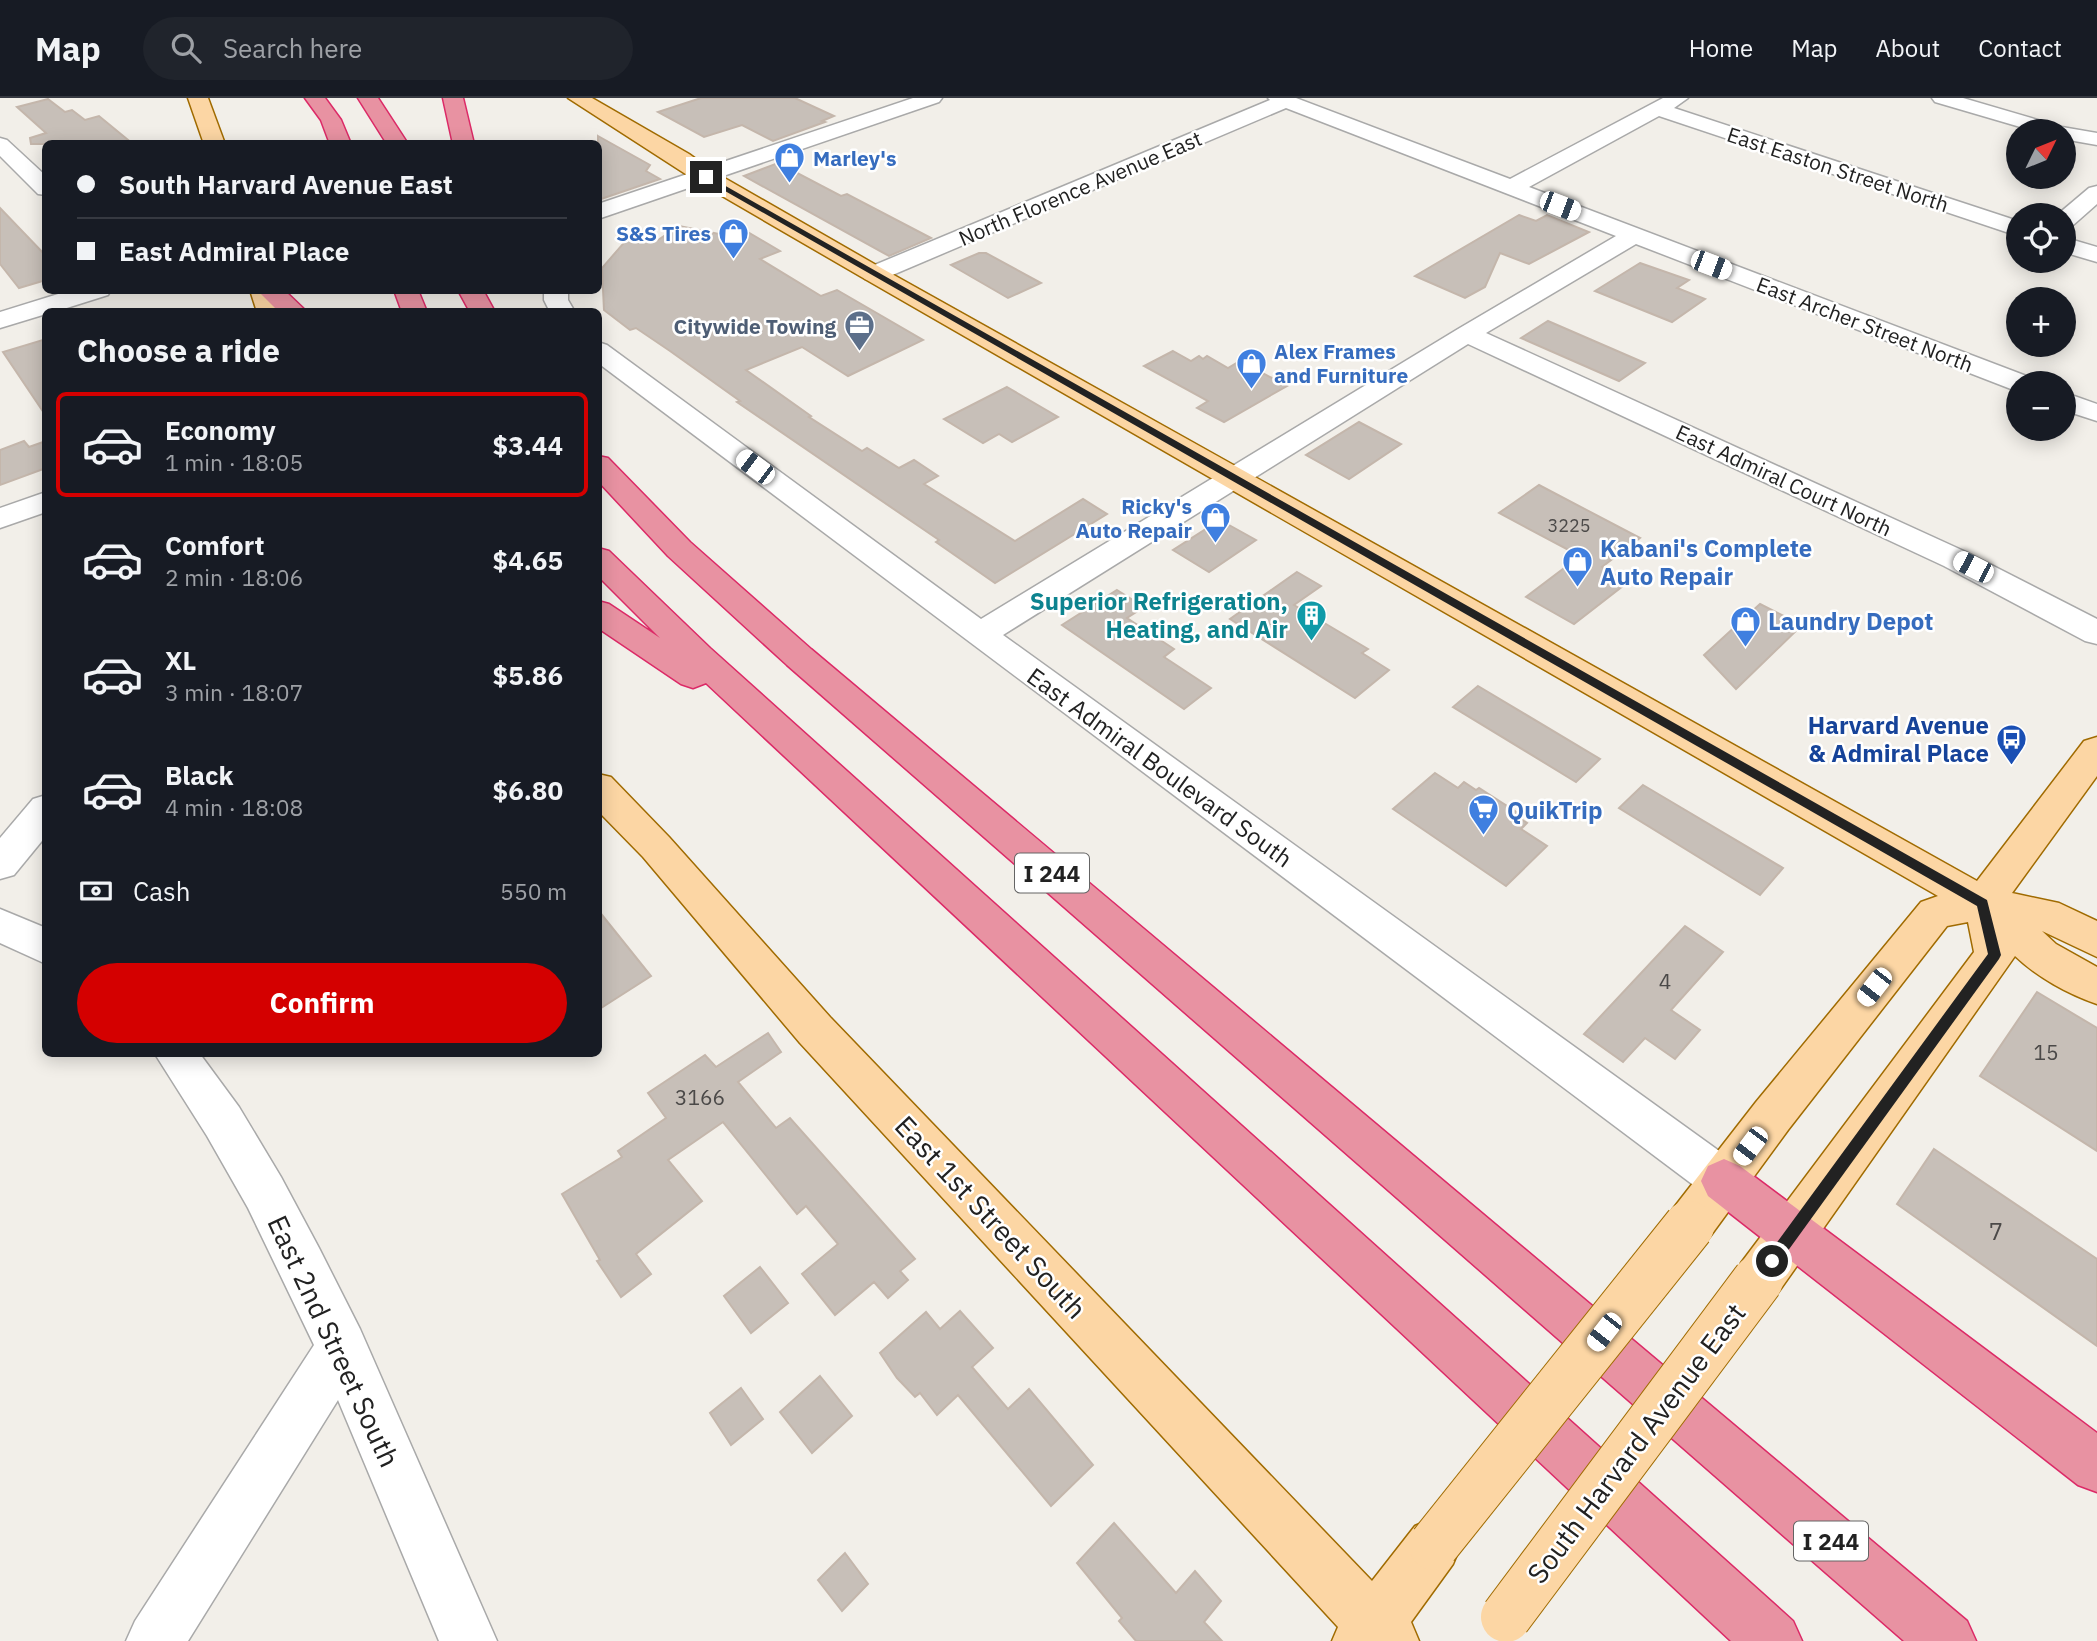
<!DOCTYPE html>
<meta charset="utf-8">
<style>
:root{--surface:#171b24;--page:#20242c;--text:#f1f3f6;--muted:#9ea1a6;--line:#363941;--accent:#d40000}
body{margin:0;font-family:"IBM Plex Sans",sans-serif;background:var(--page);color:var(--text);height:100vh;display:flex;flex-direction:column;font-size:26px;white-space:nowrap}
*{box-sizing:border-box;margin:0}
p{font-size:23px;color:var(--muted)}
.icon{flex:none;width:38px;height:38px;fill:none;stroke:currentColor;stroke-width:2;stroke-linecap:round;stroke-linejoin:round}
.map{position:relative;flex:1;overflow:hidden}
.drawer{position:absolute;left:42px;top:210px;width:560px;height:749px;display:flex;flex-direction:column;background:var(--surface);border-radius:10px;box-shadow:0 4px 18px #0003}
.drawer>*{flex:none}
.guide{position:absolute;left:42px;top:42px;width:560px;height:154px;border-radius:10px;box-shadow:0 4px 18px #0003;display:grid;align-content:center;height:154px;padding:0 35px;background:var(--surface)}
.needle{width:46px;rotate:47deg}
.buttons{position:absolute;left:2006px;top:21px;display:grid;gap:14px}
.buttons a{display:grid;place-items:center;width:70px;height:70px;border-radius:50%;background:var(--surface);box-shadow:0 4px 18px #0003;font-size:35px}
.end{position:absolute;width:32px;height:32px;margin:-16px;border:9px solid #222;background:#fff;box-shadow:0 0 0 4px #fff}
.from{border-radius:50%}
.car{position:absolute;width:21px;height:42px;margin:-21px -10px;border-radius:9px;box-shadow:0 0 5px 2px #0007;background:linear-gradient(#fff 24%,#345 0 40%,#fff 0 76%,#345 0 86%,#fff 0)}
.guide b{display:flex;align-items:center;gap:24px;height:66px;font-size:26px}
.guide b+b{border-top:2px solid var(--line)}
.guide i{width:18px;height:18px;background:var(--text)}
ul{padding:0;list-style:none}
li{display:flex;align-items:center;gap:21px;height:105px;margin:0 14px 10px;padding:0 21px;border:4px solid transparent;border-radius:10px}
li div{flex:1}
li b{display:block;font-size:26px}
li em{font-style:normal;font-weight:800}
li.current{border-color:var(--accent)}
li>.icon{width:63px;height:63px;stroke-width:1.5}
h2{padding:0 35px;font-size:32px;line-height:84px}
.pay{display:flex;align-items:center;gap:18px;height:77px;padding:0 35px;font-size:26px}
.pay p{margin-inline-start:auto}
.primary-button{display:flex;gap:14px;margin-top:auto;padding:14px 35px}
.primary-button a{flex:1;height:80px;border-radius:42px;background:var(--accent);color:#fff;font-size:28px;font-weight:800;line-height:80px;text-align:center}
header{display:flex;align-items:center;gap:42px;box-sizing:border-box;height:98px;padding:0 35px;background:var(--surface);border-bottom:2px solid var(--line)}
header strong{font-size:33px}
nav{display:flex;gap:38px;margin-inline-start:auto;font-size:24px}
.search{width:490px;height:63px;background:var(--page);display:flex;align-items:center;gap:18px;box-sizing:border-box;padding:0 24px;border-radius:38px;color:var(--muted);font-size:26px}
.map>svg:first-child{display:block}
</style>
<header>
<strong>Map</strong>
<div class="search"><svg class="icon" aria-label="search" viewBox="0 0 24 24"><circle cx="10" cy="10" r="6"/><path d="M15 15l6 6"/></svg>Search here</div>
<nav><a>Home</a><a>Map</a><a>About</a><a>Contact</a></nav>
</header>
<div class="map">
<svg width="2097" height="1543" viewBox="0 0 2097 1543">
<rect width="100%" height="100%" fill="#f2efe9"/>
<g fill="#c7bfb8" stroke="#c4b6ab" stroke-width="2">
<path d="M 701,0 L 795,0 L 834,18 L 822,23 L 825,24 L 773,43 L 742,27 L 704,39 L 658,14 Z"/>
<path d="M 48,1 L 65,14 L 72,12 L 85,22 L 99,18 L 133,46 L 31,46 L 30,40 L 46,35 L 17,9 Z"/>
<path d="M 598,38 L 650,67 L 646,73 L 660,81 L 598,102 Z"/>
<path d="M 778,65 L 841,98 L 847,96 L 931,140 L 889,158 L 744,78 Z"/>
<path d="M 0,110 L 46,158 L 46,182 L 19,190 L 0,166 Z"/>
<path d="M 1519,117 L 1536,123 L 1547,117 L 1589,134 L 1529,166 L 1500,155 L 1485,189 L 1465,200 L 1415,178 Z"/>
<path d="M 679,128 L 724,137 L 741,130 L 780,153 L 760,161 L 821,198 L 837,192 L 923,242 L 848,278 L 802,249 L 746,272 L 811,318 L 809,319 L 862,353 L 867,350 L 899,370 L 914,362 L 938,378 L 924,386 L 1015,443 L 1083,401 L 1107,416 L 995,485 L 936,444 L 939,442 L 737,304 L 740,303 L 670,253 L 636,230 L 630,232 L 604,212 L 602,170 L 629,139 L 658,142 Z"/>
<path d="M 979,155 L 986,155 L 1041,185 L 1008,200 L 951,167 Z"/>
<path d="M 1640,165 L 1689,182 L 1677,190 L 1705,201 L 1672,224 L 1595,193 Z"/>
<path d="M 1548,223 L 1645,265 L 1619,283 L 1521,240 Z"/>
<path d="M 46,241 L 46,318 L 3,254 Z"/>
<path d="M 1173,253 L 1191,263 L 1199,258 L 1203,261 L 1207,258 L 1228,270 L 1240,263 L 1287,288 L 1224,324 L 1197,310 L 1208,303 L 1144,268 Z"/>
<path d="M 1007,289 L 1058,319 L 1012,344 L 999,336 L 983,345 L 944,321 Z"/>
<path d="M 1359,324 L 1401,346 L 1349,381 L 1306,357 Z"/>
<path d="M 24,343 L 29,349 L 46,343 L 46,370 L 0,387 L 0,352 Z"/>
<path d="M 1539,387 L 1640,440 L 1602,469 L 1628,484 L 1574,526 L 1526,499 L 1580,458 L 1499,415 Z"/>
<path d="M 1220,422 L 1256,442 L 1209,474 L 1173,452 Z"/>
<path d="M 1297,474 L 1321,488 L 1294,507 L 1368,551 L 1362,555 L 1389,572 L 1355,600 L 1230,521 Z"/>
<path d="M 1117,492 L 1144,509 L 1127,520 L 1174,551 L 1164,559 L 1211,590 L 1184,611 L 1062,527 Z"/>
<path d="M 1760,506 L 1802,527 L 1736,591 L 1704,557 Z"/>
<path d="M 1478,588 L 1600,661 L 1576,684 L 1453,609 Z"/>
<path d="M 1435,675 L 1458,690 L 1464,684 L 1476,692 L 1479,690 L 1518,715 L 1515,717 L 1527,725 L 1521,731 L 1547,748 L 1506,788 L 1393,711 Z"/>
<path d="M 1643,687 L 1783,770 L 1760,797 L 1619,710 Z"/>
<path d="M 598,812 L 651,878 L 598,912 Z"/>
<path d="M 1685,828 L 1723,854 L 1671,912 L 1700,932 L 1675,961 L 1645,940 L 1623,964 L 1584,936 Z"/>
<path d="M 2037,894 L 2097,930 L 2097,1053 L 1980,978 Z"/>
<path d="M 768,935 L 781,954 L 738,984 L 776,1030 L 790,1020 L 915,1161 L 900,1173 L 908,1182 L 888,1200 L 874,1184 L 835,1217 L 802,1176 L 838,1146 L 806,1108 L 797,1116 L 723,1024 L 668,1062 L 702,1103 L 636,1156 L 651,1176 L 621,1199 L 597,1163 L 600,1162 L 562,1096 L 622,1059 L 618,1053 L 666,1020 L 648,995 L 705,957 L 716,969 Z"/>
<path d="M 1934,1051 L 2097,1161 L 2097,1248 L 1897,1106 Z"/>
<path d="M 760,1169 L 788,1205 L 751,1235 L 724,1198 Z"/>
<path d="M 960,1213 L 993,1250 L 972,1269 L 1008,1311 L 1029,1291 L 1093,1367 L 1051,1408 L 958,1297 L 937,1317 L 920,1295 L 915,1299 L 897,1280 L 880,1255 L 926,1214 L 940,1231 Z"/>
<path d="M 820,1278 L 852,1318 L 812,1355 L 780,1314 Z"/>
<path d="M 741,1290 L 763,1321 L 731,1347 L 710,1315 Z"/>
<path d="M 1114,1425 L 1176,1495 L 1195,1473 L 1221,1503 L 1204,1524 L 1222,1543 L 1136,1543 L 1119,1523 L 1122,1520 L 1077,1465 Z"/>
<path d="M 845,1455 L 868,1486 L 842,1513 L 818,1482 Z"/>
</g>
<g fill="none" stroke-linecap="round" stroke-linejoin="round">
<defs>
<g id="minor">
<path d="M 913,0 L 942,0 L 939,4 L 598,121 L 598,106 Z"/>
<path d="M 1268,0 L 1296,0 L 1510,81 L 1663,0 L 1688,0 L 1674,10 L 2018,123 L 2018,138 L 1659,18 L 1529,89 L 2029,279 L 2033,285 L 2018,285 L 2018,292 L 2011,291 L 1636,146 L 1486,235 L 1966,454 L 2097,521 L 2097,546 L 2085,543 L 1944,468 L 1468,246 L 1003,537 L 1740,1068 L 1747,1083 L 1740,1098 L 1724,1105 L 1708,1098 L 598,265 L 598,244 L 607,247 L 981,521 L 1458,231 L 1616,138 L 1286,10 L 883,181 L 874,183 L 865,181 L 862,176 L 865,171 L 1270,2 Z"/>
<path d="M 1932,0 L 1963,0 L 2062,29 L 2097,35 L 2097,47 L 2063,41 L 2063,33 L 2034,33 L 1935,4 Z"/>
<path d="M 0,40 L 7,42 L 46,78 L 46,97 L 38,96 L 0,58 Z"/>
<path d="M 2097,88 L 2097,106 L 2071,129 L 2063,131 L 2063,117 L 2057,117 L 2089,90 Z"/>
<path d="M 2063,139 L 2097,149 L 2097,164 L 2063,154 Z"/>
<path d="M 71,192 L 111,192 L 108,197 L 54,214 L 46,214 L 46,216 L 0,230 L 0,214 Z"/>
<path d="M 544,192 L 568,192 L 568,202 L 575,214 L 550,214 L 544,202 Z"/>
<path d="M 2063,294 L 2097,306 L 2097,323 L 2063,312 Z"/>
<path d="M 46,394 L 46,414 L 0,430 L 0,410 Z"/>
<path d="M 46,697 L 46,738 L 14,777 L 0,781 L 0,740 L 33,701 Z"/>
<path d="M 0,811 L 46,830 L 46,866 L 0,845 Z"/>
<path d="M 155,956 L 200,956 L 239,1009 L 281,1079 L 319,1150 L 360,1231 L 497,1543 L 439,1543 L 338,1302 L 188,1543 L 126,1543 L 135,1523 L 314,1247 L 248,1110 L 207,1038 Z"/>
</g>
<g id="major">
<path d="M 188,0 L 208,0 L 225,46 L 204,46 Z"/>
<path d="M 568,0 L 592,0 L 689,56 L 714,74 L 883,171 L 1977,783 L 2084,643 L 2097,639 L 2097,678 L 2012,795 L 2059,805 L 2097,823 L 2097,859 L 2042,833 L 2056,846 L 2097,869 L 2097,906 C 2068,896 2037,879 2015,858 L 1775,1199 L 1758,1206 L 1741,1199 L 1734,1182 L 1741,1165 L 1974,854 L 1968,824 L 1947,828 L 1788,1032 L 1706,1144 L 1689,1151 L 1672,1144 L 1665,1128 L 1672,1112 L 1756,1004 L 1921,804 L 1938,798 L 865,181 L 698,84 Z"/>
<path d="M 250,192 L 274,192 L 282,214 L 257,214 Z"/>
<path d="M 598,676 L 611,679 L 669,739 L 830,919 L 1372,1483 L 1415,1428 L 1434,1420 L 1453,1428 L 1461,1447 L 1453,1466 L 1411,1524 L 1419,1543 L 1332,1543 L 1338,1529 L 800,945 L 643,759 L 598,713 Z"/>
</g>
<g id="highway">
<path d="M 305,0 L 325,0 L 341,22 L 351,46 L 330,46 L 321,22 Z"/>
<path d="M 358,0 L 378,0 L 408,46 L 387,46 Z"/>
<path d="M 443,0 L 463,0 L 474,46 L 453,46 Z"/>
<path d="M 257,192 L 284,192 L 307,214 L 279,214 Z"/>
<path d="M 394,192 L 418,192 L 427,214 L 402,214 Z"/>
<path d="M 458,192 L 483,192 L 495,214 L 470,214 Z"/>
<path d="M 598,358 L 608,360 L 690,444 L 811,551 L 1967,1523 L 1976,1543 L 1904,1543 L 787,567 L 668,458 L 598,383 Z"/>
<path d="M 598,450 L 609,453 L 710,550 L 1793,1523 L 1802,1543 L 1731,1543 L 706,585 L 693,590 L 681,586 L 598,530 L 598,503 L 609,506 L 660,540 L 598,478 Z"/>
<path d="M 1724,1061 L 1740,1068 L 2097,1335 L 2097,1394 L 2078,1387 L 1708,1098 L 1701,1083 L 1708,1068 Z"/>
</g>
</defs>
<use href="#minor" stroke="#a9a9a9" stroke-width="3"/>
<use href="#major" stroke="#a06b00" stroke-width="3"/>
<use href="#highway" stroke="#dc2a67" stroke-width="3"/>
<use href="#minor" fill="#fff" fill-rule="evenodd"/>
<use href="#major" fill="#fcd6a4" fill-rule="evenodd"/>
<use href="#highway" fill="#e892a2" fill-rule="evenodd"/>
<defs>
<g id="major-bridge">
<path d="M 1434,1447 L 1689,1128"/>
<path d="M 1506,1519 L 1758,1182"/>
</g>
</defs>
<use href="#major-bridge" stroke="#a06b00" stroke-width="52" stroke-linecap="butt"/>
<use href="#major-bridge" stroke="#fcd6a4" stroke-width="50"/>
</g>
<path fill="#222" d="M 704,78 L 708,78 L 1987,802 L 2001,857 L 1999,861 L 1777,1168 L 1767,1168 L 1767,1158 L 1988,856 L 1977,808 L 704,81 Z"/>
<defs>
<symbol id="shop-pin" viewBox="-11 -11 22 30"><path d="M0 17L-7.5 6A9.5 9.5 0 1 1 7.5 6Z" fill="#3f7fe0" stroke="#fff"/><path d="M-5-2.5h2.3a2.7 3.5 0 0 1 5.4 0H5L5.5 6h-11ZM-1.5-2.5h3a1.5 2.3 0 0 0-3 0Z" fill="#fff"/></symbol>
<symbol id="office-pin" viewBox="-11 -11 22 30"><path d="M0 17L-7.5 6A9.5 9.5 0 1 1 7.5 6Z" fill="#5c6f8a" stroke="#fff"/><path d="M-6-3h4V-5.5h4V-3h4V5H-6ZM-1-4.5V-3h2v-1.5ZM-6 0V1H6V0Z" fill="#fff"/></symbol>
<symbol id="building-pin" viewBox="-11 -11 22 30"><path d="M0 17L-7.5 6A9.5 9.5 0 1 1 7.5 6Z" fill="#0f9aa8" stroke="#fff"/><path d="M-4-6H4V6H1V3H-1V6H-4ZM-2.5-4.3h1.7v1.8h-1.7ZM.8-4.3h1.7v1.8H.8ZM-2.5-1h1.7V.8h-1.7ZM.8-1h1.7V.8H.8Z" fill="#fff"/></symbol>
<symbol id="bus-pin" viewBox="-11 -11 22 30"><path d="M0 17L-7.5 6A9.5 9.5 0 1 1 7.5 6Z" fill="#1a4fb4" stroke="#fff"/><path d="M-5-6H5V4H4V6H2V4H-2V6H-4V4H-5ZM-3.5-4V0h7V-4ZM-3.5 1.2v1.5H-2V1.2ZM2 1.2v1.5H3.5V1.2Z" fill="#fff"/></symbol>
<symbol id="supermarket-pin" viewBox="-11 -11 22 30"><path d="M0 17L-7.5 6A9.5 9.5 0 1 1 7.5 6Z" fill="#3f7fe0" stroke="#fff"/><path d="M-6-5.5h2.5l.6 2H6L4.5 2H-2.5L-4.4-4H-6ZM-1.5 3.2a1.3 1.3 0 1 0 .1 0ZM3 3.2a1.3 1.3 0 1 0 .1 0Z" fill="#fff"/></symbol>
</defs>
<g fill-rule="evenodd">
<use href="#shop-pin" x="772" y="42" width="35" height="47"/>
<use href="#shop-pin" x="716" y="118" width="35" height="47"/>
<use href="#office-pin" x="842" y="210" width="35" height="47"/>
<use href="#shop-pin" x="1234" y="248" width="35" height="47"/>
<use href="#shop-pin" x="1198" y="402" width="35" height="47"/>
<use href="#shop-pin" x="1560" y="446" width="35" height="47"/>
<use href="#building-pin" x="1294" y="500" width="35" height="47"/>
<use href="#shop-pin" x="1728" y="506" width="35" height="47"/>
<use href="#bus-pin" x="1994" y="624" width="35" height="47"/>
<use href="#supermarket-pin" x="1466" y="694" width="35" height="47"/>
</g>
<g text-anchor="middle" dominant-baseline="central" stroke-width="5" stroke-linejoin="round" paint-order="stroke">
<g font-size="18" fill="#4b4948">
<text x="1569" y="427">3225</text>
</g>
<g font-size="21" font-weight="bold" fill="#366cbe" stroke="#fff" text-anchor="start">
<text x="813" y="60">Marley's</text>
<text x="711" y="135" text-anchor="end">S&amp;S Tires</text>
<text x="1274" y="253">Alex Frames<tspan x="1274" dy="24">and Furniture</tspan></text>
<text x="1192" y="408" text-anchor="end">Ricky's<tspan x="1192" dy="24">Auto Repair</tspan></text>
</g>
<g font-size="21" fill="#222" stroke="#fff">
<text transform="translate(1838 71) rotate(18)">East Easton Street North</text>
<text transform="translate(1080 90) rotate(-23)">North Florence Avenue East</text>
<text transform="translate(1865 226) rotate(21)">East Archer Street North</text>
<text transform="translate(1784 382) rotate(25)">East Admiral Court North</text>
</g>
<g font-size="21" font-weight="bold" fill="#4e5e75" stroke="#fff" text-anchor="end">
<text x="836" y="228">Citywide Towing</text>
</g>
<g font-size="21" fill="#4b4948">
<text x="1665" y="883">4</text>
<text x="2046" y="954">15</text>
<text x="700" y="999">3166</text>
</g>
<g fill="#fff" stroke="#646464" stroke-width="2">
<rect x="1015" y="755.5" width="74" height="39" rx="5"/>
<rect x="1794" y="1423.5" width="74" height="39" rx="5"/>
</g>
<g font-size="23" font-weight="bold" fill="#222">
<text x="1052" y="775">I 244</text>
<text x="1831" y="1443">I 244</text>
</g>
<g font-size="24" font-weight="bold" fill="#366cbe" stroke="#fff" text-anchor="start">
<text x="1600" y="450">Kabani's Complete<tspan x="1600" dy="28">Auto Repair</tspan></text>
<text x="1768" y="523">Laundry Depot</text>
<text x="1507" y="712">QuikTrip</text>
</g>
<g font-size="24" font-weight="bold" fill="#0d838f" stroke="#fff" text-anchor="end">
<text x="1288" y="503">Superior Refrigeration,<tspan x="1288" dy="28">Heating, and Air</tspan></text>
</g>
<g font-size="24" font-weight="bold" fill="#164399" stroke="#fff" text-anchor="end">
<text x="1989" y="627">Harvard Avenue<tspan x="1989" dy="28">&amp; Admiral Place</tspan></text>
</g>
<g font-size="24" fill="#222" stroke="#fff">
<text transform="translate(1160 669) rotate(36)">East Admiral Boulevard South</text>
</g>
<g font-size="24" fill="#4b4948">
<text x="1996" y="1133">7</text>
</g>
<g font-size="28" fill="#222" stroke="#fff">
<text transform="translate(991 1119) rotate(47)">East 1st Street South</text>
<text transform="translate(334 1243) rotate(65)">East 2nd Street South</text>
<text transform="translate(1636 1345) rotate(-53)">South Harvard Avenue East</text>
</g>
</g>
</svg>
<div class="buttons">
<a><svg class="needle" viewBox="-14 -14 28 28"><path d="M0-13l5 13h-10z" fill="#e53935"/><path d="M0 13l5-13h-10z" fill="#9ea1a6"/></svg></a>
<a><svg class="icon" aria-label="locate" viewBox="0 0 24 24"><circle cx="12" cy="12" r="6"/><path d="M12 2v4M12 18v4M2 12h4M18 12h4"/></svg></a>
<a>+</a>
<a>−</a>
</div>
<i class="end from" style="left:1772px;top:1163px"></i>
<i class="end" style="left:706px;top:79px"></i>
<i class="car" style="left:1560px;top:108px;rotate:111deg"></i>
<i class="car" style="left:1711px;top:167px;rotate:111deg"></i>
<i class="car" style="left:755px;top:369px;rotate:307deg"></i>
<i class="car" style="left:1973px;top:469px;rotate:297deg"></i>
<i class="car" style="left:1874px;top:889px;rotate:218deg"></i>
<i class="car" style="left:1750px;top:1048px;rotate:217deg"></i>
<i class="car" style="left:1604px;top:1234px;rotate:218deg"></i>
<div class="guide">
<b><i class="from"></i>South Harvard Avenue East</b>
<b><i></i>East Admiral Place</b>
</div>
<section class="drawer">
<h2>Choose a ride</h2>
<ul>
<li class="current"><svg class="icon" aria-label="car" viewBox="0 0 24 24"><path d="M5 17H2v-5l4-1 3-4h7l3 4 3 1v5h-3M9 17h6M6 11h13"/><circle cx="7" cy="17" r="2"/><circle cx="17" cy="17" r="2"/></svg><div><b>Economy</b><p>1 min · 18:05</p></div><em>$3.44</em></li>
<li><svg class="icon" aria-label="car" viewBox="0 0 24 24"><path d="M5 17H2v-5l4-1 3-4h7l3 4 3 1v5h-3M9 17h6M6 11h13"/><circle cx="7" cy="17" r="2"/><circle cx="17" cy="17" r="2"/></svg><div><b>Comfort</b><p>2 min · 18:06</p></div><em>$4.65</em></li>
<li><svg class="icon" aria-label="car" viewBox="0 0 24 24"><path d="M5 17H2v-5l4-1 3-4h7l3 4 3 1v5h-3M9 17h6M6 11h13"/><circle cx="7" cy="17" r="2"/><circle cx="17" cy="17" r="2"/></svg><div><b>XL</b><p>3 min · 18:07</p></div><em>$5.86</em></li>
<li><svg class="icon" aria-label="car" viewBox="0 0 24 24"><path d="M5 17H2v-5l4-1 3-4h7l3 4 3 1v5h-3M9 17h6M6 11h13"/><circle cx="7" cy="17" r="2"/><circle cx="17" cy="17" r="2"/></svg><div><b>Black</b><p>4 min · 18:08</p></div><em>$6.80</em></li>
</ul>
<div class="pay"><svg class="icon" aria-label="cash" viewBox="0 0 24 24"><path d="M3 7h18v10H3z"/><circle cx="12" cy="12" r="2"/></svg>Cash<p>550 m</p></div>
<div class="primary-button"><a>Confirm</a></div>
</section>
</div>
